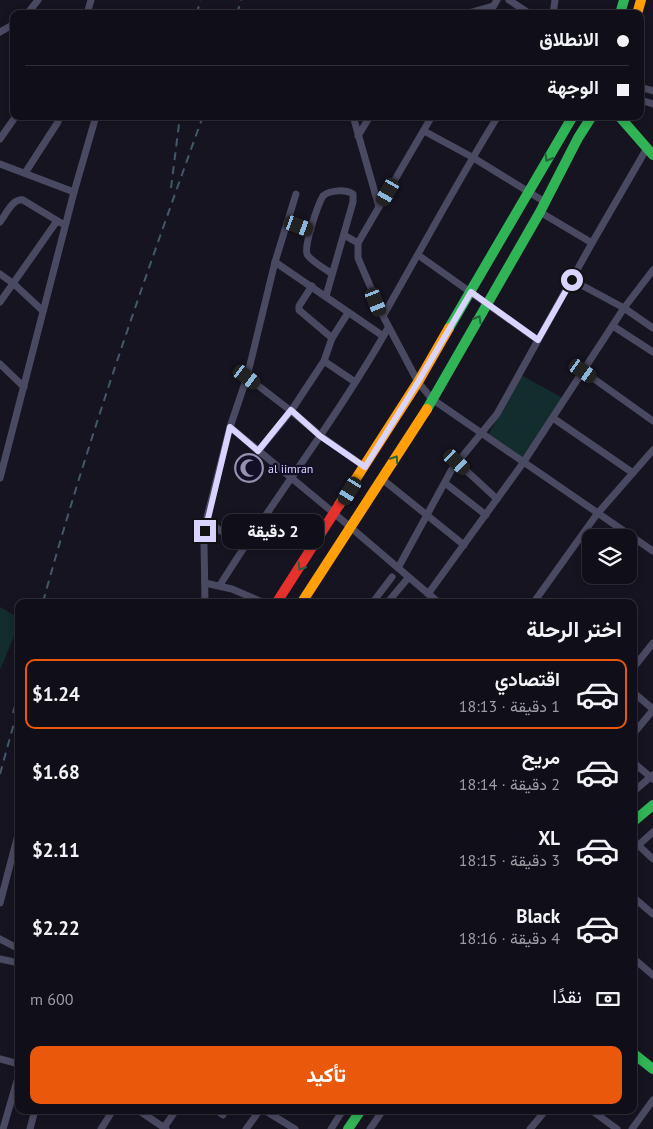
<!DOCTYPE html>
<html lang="ar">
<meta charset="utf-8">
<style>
:root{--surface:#100f19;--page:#191822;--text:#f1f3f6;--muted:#9c9ca2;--line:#302f38;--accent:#ea580c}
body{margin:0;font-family:"PT Sans",Vazirmatn,sans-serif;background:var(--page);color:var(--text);direction:rtl;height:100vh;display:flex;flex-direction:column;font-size:19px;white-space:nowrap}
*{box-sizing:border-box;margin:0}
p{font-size:16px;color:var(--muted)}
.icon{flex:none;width:28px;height:28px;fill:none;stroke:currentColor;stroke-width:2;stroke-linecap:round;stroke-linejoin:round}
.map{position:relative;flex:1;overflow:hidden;direction:ltr}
.details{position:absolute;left:15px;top:599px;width:622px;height:515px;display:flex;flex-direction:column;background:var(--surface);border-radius:10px;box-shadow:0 2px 8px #0003,0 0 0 1px var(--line);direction:rtl}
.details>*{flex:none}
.guide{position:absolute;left:10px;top:10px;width:634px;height:110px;border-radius:10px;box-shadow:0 2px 8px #0003,0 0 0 1px var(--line);direction:rtl;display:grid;align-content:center;height:110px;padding:0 15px;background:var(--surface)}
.buttons{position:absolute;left:582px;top:529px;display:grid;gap:10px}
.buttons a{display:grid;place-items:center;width:55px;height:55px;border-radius:10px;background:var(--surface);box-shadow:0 2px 8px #0003,0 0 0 1px var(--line);font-size:25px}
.end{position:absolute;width:22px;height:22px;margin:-11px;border:6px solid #d9d4ff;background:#111;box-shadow:0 0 0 2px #111}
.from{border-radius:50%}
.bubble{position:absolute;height:35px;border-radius:10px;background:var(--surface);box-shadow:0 2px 8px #0003,0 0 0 1px var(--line);font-size:16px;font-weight:800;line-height:35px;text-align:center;direction:rtl}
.car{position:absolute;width:15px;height:30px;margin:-15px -8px;border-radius:6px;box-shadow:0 0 4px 1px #0007;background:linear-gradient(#222 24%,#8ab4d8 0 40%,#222 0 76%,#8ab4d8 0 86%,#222 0)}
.guide b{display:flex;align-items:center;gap:18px;height:48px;font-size:19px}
.guide b+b{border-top:1px solid var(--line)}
.guide i{width:12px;height:12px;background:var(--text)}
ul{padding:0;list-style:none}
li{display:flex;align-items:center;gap:15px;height:70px;margin:0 10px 8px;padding:0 5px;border:2px solid transparent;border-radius:10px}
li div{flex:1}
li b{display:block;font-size:19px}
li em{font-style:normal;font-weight:800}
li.on{border-color:var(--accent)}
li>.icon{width:45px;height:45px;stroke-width:1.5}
h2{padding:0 15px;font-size:22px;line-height:60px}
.pay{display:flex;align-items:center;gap:12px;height:55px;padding:0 15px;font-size:19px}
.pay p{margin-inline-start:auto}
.action{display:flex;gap:10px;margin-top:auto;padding:10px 15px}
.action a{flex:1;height:58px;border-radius:10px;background:var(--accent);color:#fff;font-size:20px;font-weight:800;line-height:58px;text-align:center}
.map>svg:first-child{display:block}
</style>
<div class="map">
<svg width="653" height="1129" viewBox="0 0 653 1129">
<rect width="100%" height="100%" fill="#161421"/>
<g fill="#132c2d">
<path d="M 521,375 L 563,398 L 521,461 L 488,435 Z"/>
<path d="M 0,607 L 19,618 L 19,624 L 0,670 Z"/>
</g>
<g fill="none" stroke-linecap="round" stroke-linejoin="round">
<g stroke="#4a4962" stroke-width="7">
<path d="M 509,0 L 530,14"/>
<path d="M 27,14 L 38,0"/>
<path d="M 87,14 L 91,0"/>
<path d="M 465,14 L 493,6"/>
<path d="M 489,14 L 497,0"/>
<path d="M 553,14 L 555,0"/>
<path d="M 0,32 L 14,24"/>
<path d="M 640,87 L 653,91"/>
<path d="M 640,100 L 653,104"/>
<path d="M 353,116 L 379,207"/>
<path d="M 432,116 L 358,243 L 358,258 L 383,316 L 418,382 L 432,399 L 653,551"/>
<path d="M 424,131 L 472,157 L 545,202"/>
<path d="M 358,136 L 370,116"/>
<path d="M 0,139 L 16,116"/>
<path d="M 0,164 L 74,192"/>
<path d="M 25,173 L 58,122"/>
<path d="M 540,212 L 592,243"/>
<path d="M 0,222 C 6,214 13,198 23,200 L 61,223"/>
<path d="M 287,222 L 311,230"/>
<path d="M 344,235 L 358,243"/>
<path d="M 418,255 L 538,340"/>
<path d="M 275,262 L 383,336"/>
<path d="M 0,274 L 14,284 L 43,311"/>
<path d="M 572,280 L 624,308 L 653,328"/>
<path d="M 312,286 L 299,306 L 299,310 L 332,338"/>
<path d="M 326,296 L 353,202 L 353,194 C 346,189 330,190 323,196 C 318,204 304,245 307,254 C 309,260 327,270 332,274"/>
<path d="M 0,302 L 57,221"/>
<path d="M 383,316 C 421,250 457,182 498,116"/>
<path d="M 613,326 L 653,352"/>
<path d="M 324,361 L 355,382"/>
<path d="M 0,364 L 24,387"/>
<path d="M 583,371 L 653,421"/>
<path d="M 247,377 L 291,411 L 321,436 L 365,467"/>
<path d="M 553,418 L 633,473"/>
<path d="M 230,427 L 335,514 L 438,602"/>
<path d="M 258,451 L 291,411 L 324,361 L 332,338 L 348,313"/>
<path d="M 457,462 L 497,499"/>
<path d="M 0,478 L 74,192 L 96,116"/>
<path d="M 382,479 L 464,545"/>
<path d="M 445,483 L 486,515"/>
<path d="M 206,521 L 244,546"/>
<path d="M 398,568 L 452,469 L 497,414 L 592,243 L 647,148"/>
<path d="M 205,583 L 232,589 L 262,602"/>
<path d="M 220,585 C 274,498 338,417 388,328"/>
<path d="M 428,594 L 523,463 L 624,308 L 653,270"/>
<path d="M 205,602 L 204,543 L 206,521 L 230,427 L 247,377 L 275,262 L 296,194"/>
<path d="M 373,602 L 392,577"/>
<path d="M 388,602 L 408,578"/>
<path d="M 534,602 L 597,514 L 653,450"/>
<path d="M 634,667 L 653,643"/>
<path d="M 634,693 L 653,709"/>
<path d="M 634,733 L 653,710"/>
<path d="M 634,763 L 653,779"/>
<path d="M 634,791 L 653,775"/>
<path d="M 638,845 L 653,859"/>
<path d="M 634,849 L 653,832"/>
<path d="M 634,898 L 653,914"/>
<path d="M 0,903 L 19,831"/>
<path d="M 0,939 L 19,949"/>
<path d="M 0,959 L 19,963"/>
<path d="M 634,959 L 653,975"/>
<path d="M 0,1059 L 19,1064"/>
<path d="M 138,1110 L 166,1129"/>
<path d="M 216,1110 L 223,1115"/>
<path d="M 264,1110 L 295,1129"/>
<path d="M 591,1110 L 617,1129"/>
<path d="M 3,1129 L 19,1074"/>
<path d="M 30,1129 L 35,1110"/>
<path d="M 101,1129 L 113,1110"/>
<path d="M 163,1129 L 176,1110"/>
<path d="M 246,1129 L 260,1110"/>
<path d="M 331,1129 L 343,1110"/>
<path d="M 370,1129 L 383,1110"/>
<path d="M 530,1129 L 546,1110"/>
<path d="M 632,1129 L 653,1100"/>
</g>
<g stroke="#30b455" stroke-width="10">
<path d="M 620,14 L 624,0"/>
<path d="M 619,116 L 653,155"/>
<path d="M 449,328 L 573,116"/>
<path d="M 427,409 L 540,212 L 578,138 L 592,116"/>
<path d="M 634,821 L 653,805"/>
<path d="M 634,1054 L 653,1069"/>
<path d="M 348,1129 L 361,1110"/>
</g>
<g stroke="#ff9f0a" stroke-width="10">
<path d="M 637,14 L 641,0"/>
<path d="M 339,505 L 418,382 L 449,328"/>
<path d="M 302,602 L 427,409"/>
</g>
<path stroke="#e5322d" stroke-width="10" d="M 277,602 L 339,505"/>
<g stroke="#43596b" stroke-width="2" stroke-dasharray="8 6" stroke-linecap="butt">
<path d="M 197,14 L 200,0"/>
<path d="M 237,14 L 241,0"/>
<path d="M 171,188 L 180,116"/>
<path d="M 43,602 C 88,438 145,277 203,116"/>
<path d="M 13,713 L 19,691"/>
<path d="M 0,774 L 19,705"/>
</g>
</g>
<defs><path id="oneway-chevron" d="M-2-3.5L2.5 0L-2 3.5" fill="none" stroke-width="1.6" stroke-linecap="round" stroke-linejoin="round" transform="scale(1.25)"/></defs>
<g stroke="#22623e">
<use href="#oneway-chevron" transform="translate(548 158) rotate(120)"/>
<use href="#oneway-chevron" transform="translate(478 319) rotate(-60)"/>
<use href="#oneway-chevron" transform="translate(395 459) rotate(-57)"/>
<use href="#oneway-chevron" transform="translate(301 567) rotate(123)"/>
</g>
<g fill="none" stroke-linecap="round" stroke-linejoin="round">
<path stroke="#d9d4ff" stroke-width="6" d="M 205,531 L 230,427 L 258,451 L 291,410 L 320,436 L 365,467 L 418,382 L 471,292 L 538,340 L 572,280"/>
</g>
<defs>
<symbol id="mosque-ring" viewBox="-11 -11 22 22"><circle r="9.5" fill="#130f26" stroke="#9591b1" stroke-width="1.5"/><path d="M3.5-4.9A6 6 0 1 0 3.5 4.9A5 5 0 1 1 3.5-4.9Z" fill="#9591b1"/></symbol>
</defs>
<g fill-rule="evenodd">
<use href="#mosque-ring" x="233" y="452" width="32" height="32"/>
</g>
<g text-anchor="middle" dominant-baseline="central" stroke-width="4.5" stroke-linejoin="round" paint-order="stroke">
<g font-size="12" fill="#d9d4ff" stroke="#130f26" text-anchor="start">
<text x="268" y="468">al iimran</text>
</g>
</g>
</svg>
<div class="buttons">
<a><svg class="icon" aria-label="layers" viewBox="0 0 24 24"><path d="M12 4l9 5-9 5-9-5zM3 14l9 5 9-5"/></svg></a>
</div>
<i class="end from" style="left:572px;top:280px"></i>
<i class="end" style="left:205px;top:531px"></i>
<div class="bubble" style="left:222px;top:514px;width:102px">2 دقيقة</div>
<i class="car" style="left:388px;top:192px;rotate:210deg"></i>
<i class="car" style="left:299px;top:226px;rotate:110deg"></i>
<i class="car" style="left:376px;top:302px;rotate:158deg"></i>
<i class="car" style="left:583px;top:371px;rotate:125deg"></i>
<i class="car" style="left:247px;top:377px;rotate:127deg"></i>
<i class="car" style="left:457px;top:462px;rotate:133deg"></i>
<i class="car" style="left:350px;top:491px;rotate:212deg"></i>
<div class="guide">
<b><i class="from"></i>الانطلاق</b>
<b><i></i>الوجهة</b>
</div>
<section class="details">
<h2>اختر الرحلة</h2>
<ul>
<li class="on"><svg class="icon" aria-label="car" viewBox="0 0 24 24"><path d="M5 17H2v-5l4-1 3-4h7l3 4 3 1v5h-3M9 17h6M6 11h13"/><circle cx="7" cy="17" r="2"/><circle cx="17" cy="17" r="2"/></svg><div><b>اقتصادي</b><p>1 دقيقة · 18:13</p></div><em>$1.24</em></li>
<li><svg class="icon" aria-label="car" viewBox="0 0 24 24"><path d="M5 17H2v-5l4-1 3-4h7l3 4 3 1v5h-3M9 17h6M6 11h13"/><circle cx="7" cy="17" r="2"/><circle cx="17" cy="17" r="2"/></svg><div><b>مريح</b><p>2 دقيقة · 18:14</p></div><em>$1.68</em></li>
<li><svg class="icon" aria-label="car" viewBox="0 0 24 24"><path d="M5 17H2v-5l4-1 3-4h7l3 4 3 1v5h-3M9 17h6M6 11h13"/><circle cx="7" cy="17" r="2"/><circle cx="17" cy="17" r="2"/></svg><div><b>XL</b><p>3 دقيقة · 18:15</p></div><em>$2.11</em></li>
<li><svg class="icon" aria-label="car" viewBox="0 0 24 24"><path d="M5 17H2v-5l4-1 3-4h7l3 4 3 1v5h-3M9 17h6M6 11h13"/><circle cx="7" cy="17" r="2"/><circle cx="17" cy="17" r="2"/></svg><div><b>Black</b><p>4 دقيقة · 18:16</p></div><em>$2.22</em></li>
</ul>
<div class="pay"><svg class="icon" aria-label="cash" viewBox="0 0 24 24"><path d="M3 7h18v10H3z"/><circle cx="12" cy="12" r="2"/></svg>نقدًا<p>600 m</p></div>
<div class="action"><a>تأكيد</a></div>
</section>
</div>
